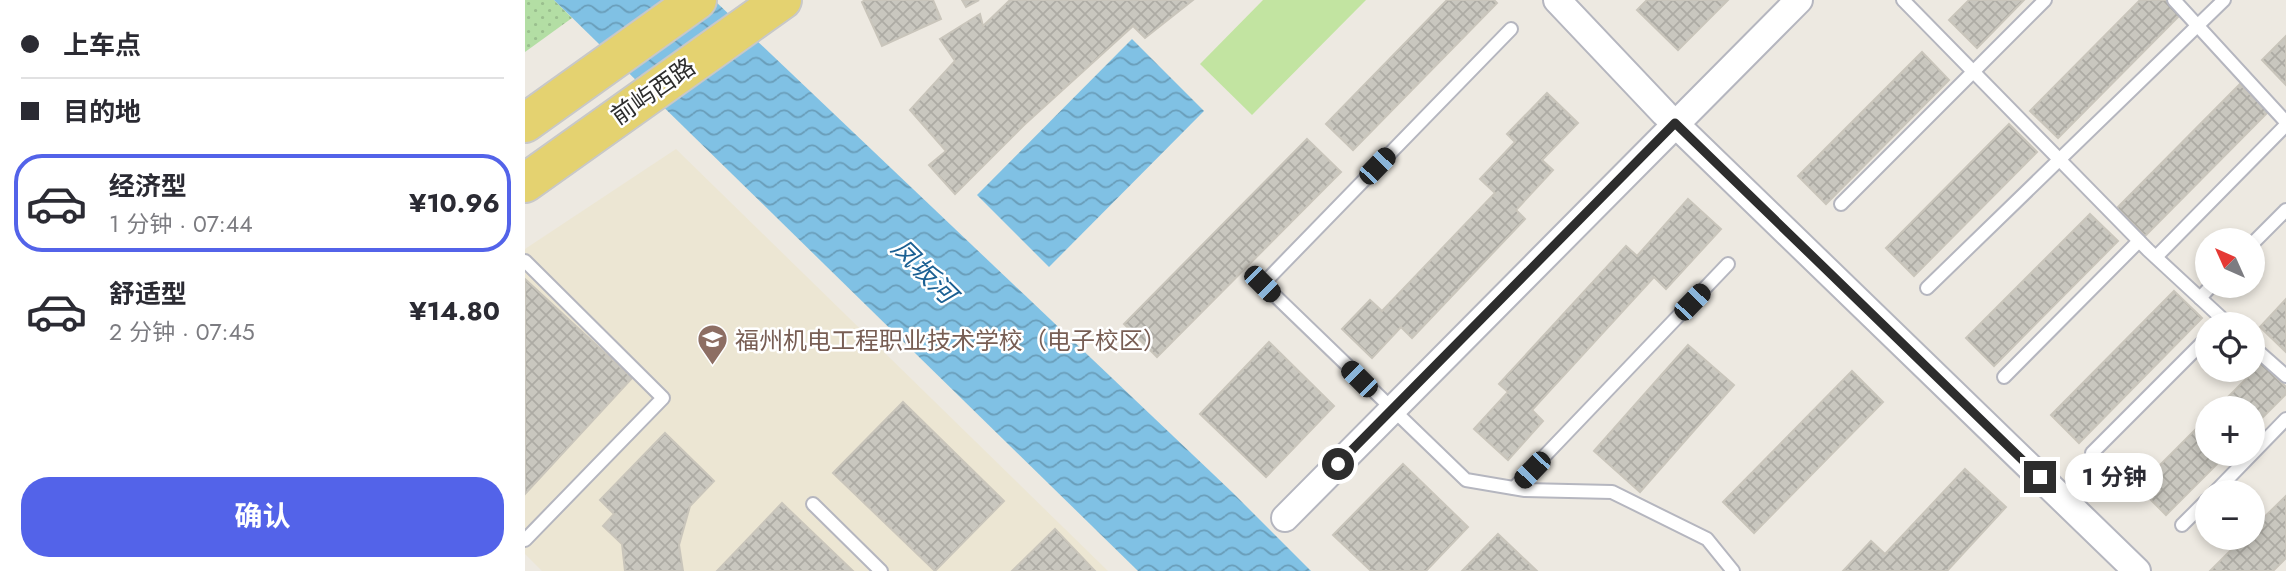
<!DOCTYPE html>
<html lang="zh">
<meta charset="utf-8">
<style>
:root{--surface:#fff;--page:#f2f2f3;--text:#2b2b33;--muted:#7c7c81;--line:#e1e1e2;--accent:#5363e9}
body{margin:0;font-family:Jost,"Noto Sans SC",sans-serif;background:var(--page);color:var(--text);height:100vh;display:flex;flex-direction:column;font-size:26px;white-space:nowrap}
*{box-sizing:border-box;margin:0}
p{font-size:23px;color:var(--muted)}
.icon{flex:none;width:38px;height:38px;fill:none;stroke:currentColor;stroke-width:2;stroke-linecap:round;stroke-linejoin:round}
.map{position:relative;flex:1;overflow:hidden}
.details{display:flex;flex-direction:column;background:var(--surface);width:525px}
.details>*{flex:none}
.banner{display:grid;align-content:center;height:154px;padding:0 21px;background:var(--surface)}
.needle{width:46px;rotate:315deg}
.buttons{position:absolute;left:1670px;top:228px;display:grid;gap:14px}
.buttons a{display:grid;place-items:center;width:70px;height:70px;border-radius:50%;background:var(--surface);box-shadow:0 4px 10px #0003;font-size:35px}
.end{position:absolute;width:32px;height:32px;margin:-16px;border:9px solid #2d2d2d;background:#fff;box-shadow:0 0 0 4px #fff}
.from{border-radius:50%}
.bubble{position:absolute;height:49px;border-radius:24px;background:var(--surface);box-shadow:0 4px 10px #0003;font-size:23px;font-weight:700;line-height:49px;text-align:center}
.car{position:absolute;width:21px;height:42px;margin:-21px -10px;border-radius:9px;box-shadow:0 0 5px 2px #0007;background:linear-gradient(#222 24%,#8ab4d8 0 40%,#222 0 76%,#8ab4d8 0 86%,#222 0)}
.banner b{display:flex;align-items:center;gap:24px;height:66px;font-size:26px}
.banner b+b{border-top:2px solid var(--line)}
.banner i{width:18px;height:18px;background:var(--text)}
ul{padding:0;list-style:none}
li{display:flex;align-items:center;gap:21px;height:98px;margin:0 14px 10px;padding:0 7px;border:4px solid transparent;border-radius:28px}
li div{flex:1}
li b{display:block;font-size:26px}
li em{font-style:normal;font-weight:700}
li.current{border-color:var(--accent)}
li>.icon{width:63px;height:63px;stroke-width:1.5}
.cta{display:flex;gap:14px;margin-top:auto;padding:14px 21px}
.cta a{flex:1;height:80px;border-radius:28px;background:var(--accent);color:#fff;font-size:28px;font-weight:700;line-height:80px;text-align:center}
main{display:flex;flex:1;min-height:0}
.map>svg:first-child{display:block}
</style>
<main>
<section class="details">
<div class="banner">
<b><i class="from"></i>上车点</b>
<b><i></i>目的地</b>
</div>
<ul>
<li class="current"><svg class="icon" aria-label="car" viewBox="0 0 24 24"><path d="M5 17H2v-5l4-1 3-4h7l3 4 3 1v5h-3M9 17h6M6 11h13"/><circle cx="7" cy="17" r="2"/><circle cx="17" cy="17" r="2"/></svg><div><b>经济型</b><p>1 分钟 · 07:44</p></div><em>¥10.96</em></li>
<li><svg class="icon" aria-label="car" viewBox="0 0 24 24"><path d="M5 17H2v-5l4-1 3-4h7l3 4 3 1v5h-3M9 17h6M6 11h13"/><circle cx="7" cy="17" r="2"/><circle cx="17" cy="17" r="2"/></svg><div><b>舒适型</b><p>2 分钟 · 07:45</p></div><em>¥14.80</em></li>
</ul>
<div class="cta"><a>确认</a></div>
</section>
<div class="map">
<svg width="1761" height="571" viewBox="0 0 1761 571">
<defs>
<pattern id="park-dots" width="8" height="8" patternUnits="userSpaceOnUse" patternTransform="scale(1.75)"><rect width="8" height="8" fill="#b3dea4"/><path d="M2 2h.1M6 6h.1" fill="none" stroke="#9abf8e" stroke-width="1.8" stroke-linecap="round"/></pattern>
<pattern id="water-waves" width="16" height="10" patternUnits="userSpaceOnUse" patternTransform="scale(1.75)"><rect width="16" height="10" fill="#80c1e4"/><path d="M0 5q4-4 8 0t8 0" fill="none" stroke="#699db9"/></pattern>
<pattern id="building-cross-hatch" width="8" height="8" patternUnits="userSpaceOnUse" patternTransform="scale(1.75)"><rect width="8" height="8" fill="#c9c7bf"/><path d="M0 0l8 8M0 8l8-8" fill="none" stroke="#adaba4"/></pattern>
</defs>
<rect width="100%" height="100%" fill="#ede9e1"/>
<path fill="#ece6d3" d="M 151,149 L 496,486 L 583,571 L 17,571 L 0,554 L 0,249 Z"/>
<path fill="url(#park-dots)" d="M 0,0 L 29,0 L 47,18 L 0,52 Z"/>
<path fill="#c2e4a1" d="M 738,0 L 841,0 L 727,115 L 675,64 Z"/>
<g fill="url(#water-waves)">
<path d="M 29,0 L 189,0 L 708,493 L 786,571 L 613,571 Z"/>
<path d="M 607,39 L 679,111 L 524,267 L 452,195 Z"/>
</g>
<g fill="url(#building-cross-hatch)" stroke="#c9c5bb" stroke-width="2">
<path d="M 340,0 L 408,0 L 416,19 L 357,46 L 337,2 Z"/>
<path d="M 437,0 L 454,0 L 441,7 Z"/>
<path d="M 485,0 L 668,0 L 620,38 L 608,26 L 499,125 L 430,194 L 404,165 L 421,151 L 385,110 L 430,61 L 415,39 L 455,14 L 458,26 Z"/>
<path d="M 922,0 L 969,0 L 972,3 L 828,150 L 801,124 Z"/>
<path d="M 1122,0 L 1203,0 L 1153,50 L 1112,10 Z"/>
<path d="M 1444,0 L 1499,0 L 1452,48 L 1424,20 Z"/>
<path d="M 1615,0 L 1642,0 L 1656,14 L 1533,138 L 1505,111 Z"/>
<path d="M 1761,36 L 1761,85 L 1737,60 Z"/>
<path d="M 1397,52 L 1424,80 L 1301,204 L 1273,176 Z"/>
<path d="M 1715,84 L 1743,112 L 1620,236 L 1592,208 Z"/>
<path d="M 1022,93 L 1053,123 L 1017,160 L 1028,170 L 991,210 L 1000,219 L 887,338 L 876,327 L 847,358 L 817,329 L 845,300 L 857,311 L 970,193 L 955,179 L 990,142 L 982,134 Z"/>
<path d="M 1484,124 L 1512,152 L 1389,276 L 1361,248 Z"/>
<path d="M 782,139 L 816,172 L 632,357 L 599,324 Z"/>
<path d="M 1163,199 L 1196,229 L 1141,289 L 1129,277 L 1007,410 L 1018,421 L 983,460 L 949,429 L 983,392 L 974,384 L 1101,246 L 1112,256 Z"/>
<path d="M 1565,214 L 1593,241 L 1469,366 L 1441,338 Z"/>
<path d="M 0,279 L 107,378 L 0,494 Z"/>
<path d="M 1649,291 L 1677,318 L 1554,443 L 1526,415 Z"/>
<path d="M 1761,299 L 1761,352 L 1735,327 Z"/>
<path d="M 744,342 L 809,406 L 741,477 L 675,414 Z"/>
<path d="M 1163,345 L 1209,385 L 1115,492 L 1069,451 Z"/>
<path d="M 1737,363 L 1761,387 L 1761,394 L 1727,428 L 1727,408 L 1692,408 Z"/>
<path d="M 1327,371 L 1358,402 L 1229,533 L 1198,502 Z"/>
<path d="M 378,402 L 479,501 L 410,571 L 308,473 Z"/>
<path d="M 1682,418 L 1682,453 L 1703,453 L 1641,515 L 1613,487 Z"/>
<path d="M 140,433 L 189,481 L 165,506 L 154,545 L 158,571 L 100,571 L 97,544 L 78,526 L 89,514 L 75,500 Z"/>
<path d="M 878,464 L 943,527 L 901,571 L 846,571 L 808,535 Z"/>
<path d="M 1440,469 L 1481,507 L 1422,571 L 1318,571 L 1346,541 L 1360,554 Z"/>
<path d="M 1761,496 L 1761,558 L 1748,571 L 1685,571 L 1719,537 L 1727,537 L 1727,529 Z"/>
<path d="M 257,503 L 328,571 L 192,571 Z"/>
<path d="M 530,529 L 570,571 L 487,571 Z"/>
<path d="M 973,534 L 1012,571 L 937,571 Z"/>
</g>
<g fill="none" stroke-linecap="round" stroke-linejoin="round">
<defs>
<g id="lane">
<path d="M 1378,0 L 1623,250 L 1703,324"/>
<path d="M 1649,0 L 1761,122"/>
<path d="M 986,29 L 738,284 L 941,480 L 1000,490 L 1087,492 L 1182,539 L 1208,571"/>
<path d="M 1316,204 L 1520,0"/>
<path d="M 1727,244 L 1761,210"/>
<path d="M 1631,257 L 1761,125"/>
<path d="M 0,261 L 138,398 L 0,540"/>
<path d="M 1402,288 L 1699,0"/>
<path d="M 1675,298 L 1687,285"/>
<path d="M 1727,346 L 1761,376"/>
<path d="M 1479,377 L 1614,241"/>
<path d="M 1567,453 L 1682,338"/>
<path d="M 989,488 L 1203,264"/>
<path d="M 1690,492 L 1761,419"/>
<path d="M 288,504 L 356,571"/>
<path d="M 1657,525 L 1682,500"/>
</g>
<g id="street">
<path d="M 1032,0 L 1139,113 L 1612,571"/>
<path d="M 760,518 L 1274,0"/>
</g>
<g id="primary">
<path d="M 0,123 L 172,0"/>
<path d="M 0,183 L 257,0"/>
</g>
</defs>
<use href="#lane" stroke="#b5b6bf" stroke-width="16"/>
<use href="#street" stroke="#b5b6bf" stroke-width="30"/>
<use href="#primary" stroke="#c8c8c8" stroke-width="42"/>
<use href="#lane" stroke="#fff" stroke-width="12"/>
<use href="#street" stroke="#fff" stroke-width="26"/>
<use href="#primary" stroke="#e4d270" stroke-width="38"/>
</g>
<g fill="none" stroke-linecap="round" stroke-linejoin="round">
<path stroke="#2d2d2d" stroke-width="9" d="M 813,464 L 1150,123 L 1515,477"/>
</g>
<defs>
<symbol id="school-pin" viewBox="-11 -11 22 30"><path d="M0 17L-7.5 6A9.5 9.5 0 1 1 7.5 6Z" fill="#8d6e63" stroke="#fff"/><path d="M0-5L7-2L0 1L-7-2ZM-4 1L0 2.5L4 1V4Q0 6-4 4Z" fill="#fff"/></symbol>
</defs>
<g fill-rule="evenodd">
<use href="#school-pin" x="170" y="322" width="35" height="47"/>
</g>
<g text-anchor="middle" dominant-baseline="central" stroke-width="5" stroke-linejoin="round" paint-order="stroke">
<g font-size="24" fill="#2d2d2d" stroke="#fff">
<text transform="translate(128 91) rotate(-35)">前屿西路</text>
</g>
<g font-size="24" fill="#785e54" stroke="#fff" text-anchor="start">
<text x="210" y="340">福州机电工程职业技术学校（电子校区）</text>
</g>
<g font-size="26" font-style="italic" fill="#1b6093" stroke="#fff">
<text transform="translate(399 271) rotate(45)">凤坂河</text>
</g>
</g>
</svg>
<div class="buttons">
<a><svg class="needle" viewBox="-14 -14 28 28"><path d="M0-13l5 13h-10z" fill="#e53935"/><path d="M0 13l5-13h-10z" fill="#7c7c81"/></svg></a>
<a><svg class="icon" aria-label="locate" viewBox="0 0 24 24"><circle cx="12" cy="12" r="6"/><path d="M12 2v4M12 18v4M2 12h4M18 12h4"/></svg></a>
<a>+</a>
<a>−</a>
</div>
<i class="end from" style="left:813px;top:464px"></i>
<i class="end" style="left:1515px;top:477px"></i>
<div class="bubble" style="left:1540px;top:453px;width:98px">1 分钟</div>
<i class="car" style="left:852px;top:166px;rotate:44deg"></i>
<i class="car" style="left:737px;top:284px;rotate:135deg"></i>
<i class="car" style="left:1167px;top:302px;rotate:44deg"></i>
<i class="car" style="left:834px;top:379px;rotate:315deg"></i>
<i class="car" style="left:1007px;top:470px;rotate:224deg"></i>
</div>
</main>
